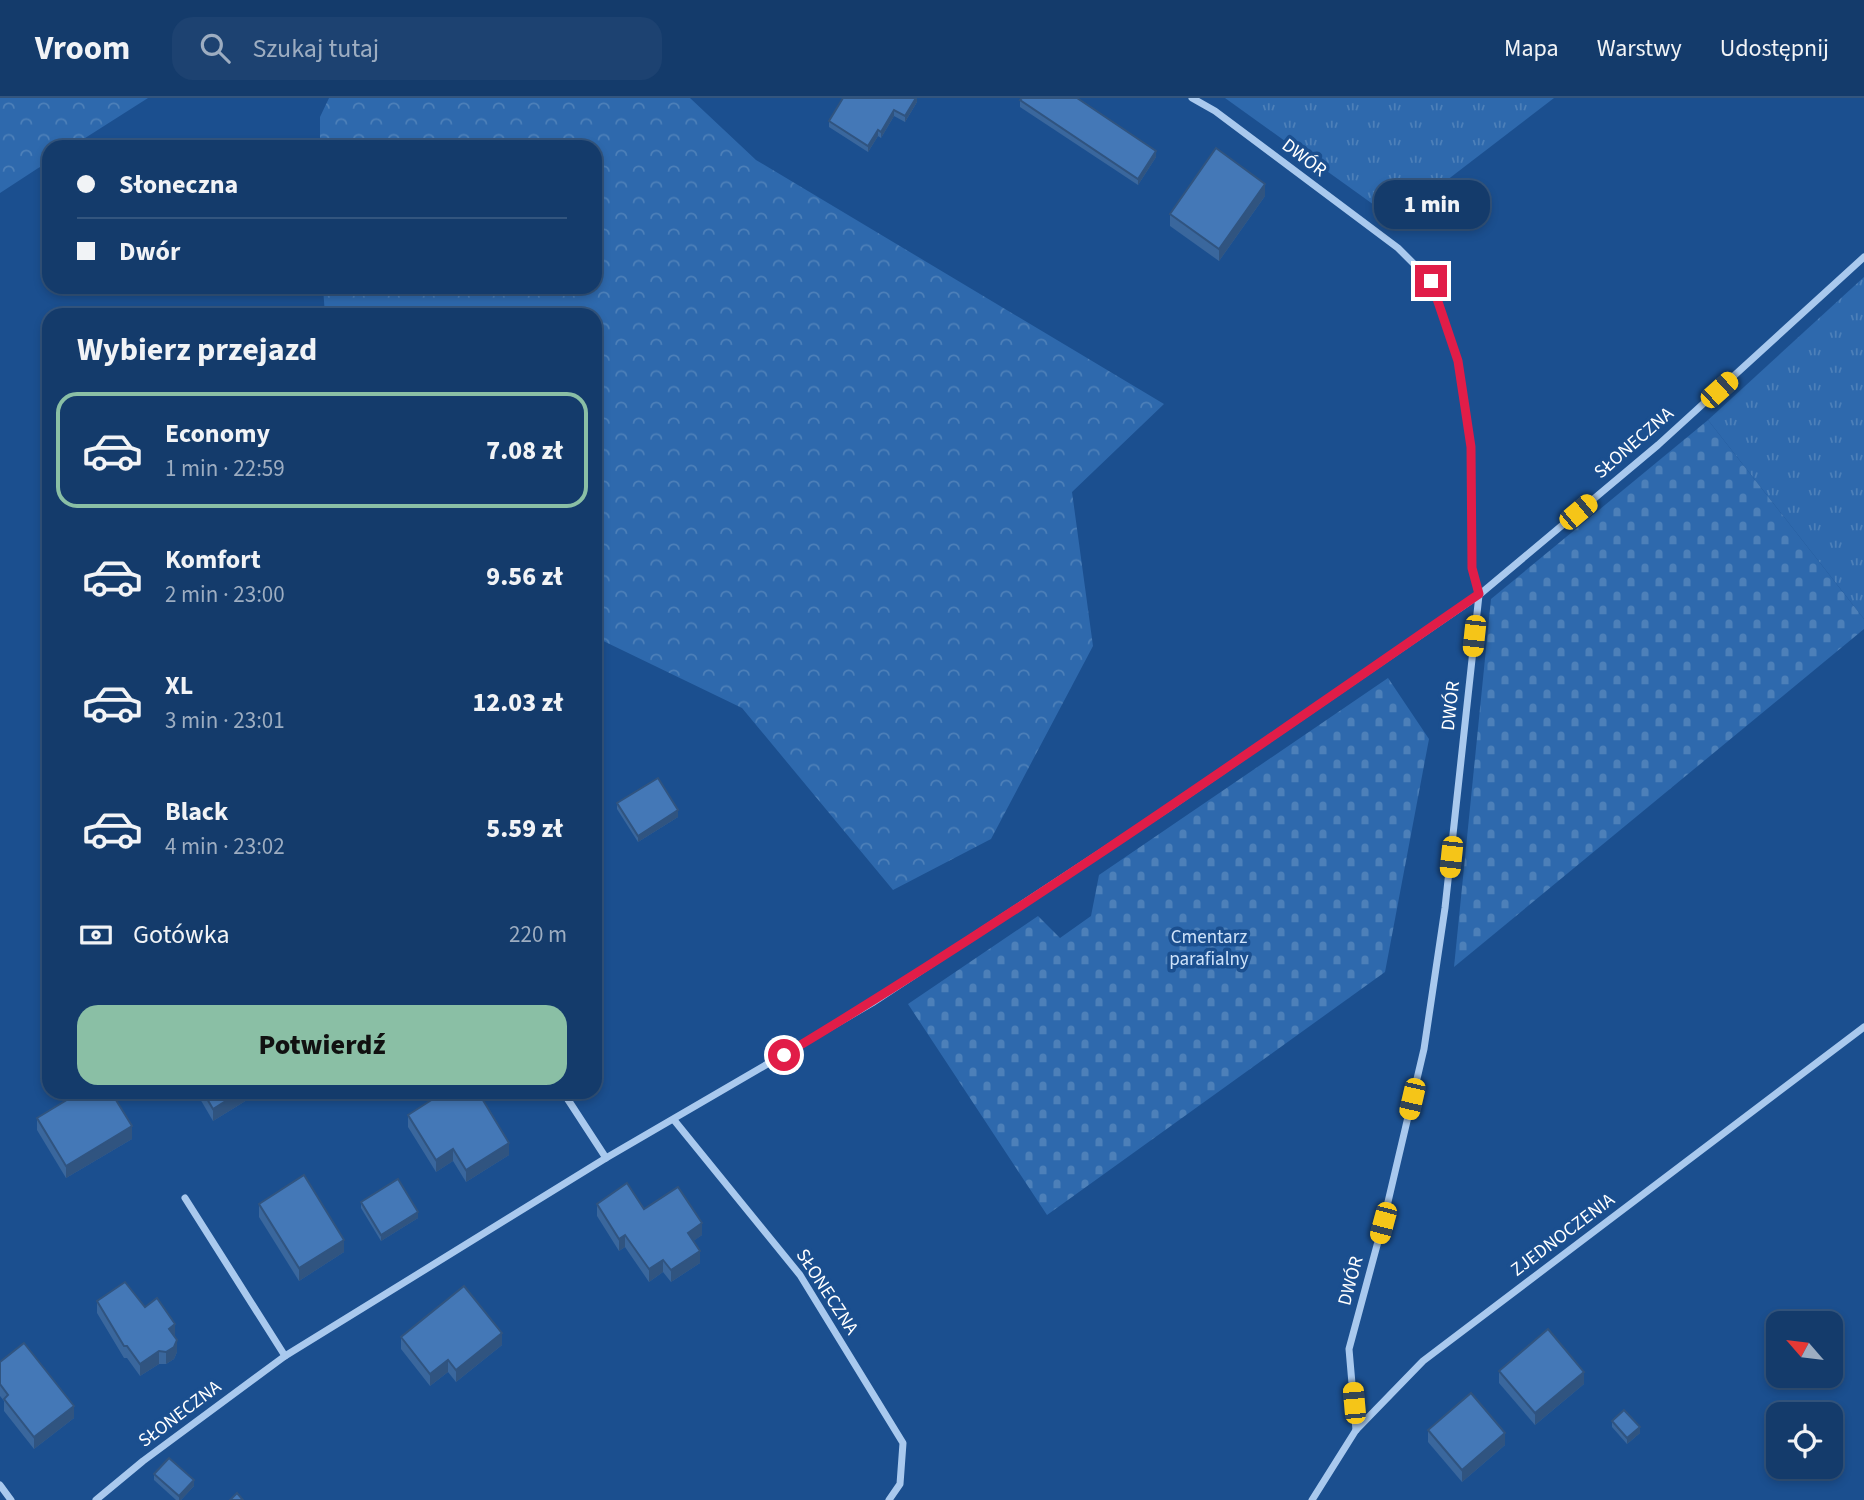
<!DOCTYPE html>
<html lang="pl">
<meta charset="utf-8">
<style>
:root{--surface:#143b6b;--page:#1d4271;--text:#f1f3f6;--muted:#9dadc1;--line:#33557e;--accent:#8abfa5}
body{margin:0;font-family:"Source Sans 3",sans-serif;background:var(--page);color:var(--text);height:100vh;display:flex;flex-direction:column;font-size:26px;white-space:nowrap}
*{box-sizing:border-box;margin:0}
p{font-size:23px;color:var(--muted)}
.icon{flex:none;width:38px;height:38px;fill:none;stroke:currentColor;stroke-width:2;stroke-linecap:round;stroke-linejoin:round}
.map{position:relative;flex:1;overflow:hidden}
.panel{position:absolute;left:42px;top:210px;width:560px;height:791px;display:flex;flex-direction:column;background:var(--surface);border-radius:21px;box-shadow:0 4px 10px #0003,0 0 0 2px var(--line)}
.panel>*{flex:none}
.top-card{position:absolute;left:42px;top:42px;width:560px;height:154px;border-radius:21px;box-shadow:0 4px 10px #0003,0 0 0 2px var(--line);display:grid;align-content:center;height:154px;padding:0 35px;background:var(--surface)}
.needle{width:46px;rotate:298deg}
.buttons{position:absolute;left:1766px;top:1213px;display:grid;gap:14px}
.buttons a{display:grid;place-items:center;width:77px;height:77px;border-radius:14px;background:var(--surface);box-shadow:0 4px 10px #0003,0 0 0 2px var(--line);font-size:35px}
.end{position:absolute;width:32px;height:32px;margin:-16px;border:9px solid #e11d48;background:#fff;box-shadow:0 0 0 4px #fff}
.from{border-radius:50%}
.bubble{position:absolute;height:49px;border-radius:21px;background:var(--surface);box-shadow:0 4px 10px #0003,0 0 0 2px var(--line);font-size:23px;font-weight:800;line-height:49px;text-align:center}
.car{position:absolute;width:21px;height:42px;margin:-21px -10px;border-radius:9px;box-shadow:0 0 5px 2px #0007;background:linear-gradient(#f5c518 24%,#345 0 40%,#f5c518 0 76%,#345 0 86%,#f5c518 0)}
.top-card b{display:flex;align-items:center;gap:24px;height:66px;font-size:26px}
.top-card b+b{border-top:2px solid var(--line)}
.top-card i{width:18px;height:18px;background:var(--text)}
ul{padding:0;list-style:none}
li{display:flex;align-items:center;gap:21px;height:116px;margin:0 14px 10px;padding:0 21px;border:4px solid transparent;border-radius:21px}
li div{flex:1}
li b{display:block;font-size:26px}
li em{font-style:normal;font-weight:800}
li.current{border-color:var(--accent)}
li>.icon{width:63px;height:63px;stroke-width:1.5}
h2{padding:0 35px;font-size:32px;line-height:84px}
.pay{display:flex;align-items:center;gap:18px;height:77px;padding:0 35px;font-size:26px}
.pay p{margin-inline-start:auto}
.action{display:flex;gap:14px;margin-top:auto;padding:14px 35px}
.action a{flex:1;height:80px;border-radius:21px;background:var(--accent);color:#111;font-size:28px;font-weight:800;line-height:80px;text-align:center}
header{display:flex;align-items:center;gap:42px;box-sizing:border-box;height:98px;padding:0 35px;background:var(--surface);border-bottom:2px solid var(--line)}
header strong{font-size:33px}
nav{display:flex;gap:38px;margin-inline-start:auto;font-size:24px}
.search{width:490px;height:63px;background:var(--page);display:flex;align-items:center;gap:18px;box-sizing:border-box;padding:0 24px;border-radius:21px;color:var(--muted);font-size:26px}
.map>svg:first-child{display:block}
</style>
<header>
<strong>Vroom</strong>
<div class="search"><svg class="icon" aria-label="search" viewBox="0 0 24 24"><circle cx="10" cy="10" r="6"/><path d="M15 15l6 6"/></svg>Szukaj tutaj</div>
<nav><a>Mapa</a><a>Warstwy</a><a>Udostępnij</a></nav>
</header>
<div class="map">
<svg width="1864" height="1402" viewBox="0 0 1864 1402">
<defs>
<pattern id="grass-tufts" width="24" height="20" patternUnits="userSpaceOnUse" patternTransform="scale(1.75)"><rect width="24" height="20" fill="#2e69ad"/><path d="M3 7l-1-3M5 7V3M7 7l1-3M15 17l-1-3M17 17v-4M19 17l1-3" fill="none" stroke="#4d80b9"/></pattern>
<pattern id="forest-crowns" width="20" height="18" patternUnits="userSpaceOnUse" patternTransform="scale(1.75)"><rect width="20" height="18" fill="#2e69ad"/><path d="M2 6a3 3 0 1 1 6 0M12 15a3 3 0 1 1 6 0" fill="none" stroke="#4d80b9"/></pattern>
<pattern id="cemetery-stones" width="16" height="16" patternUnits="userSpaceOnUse" patternTransform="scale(1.75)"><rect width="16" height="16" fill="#2e69ad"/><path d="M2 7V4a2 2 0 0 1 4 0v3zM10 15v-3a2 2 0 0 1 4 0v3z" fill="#4d80b9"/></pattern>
</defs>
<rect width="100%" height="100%" fill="#1b4f8f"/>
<g fill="url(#grass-tufts)">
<path d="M 1225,0 L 1554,0 L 1395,122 Z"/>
<path d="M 1864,179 L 1864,521 L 1708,322 Z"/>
</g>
<g fill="url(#forest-crowns)">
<path d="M 0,0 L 148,0 L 71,49 L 49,49 L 49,63 L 0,95 Z"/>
<path d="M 329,0 L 690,0 L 756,62 L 1164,306 L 1072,394 L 1093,548 L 991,741 L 893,792 L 742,610 L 595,539 L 595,217 L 325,217 L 323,189 L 595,189 L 595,49 L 320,49 L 320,19 Z"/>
</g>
<g fill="url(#cemetery-stones)">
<path d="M 1708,322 L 1864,521 L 1864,531 L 1454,869 L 1491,501 Z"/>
<path d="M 1388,580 L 1429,641 L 1385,874 L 1047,1117 L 908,906 L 1038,818 L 1060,840 L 1091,818 L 1099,777 Z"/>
</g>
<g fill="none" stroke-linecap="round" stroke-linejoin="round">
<g stroke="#a9c9ee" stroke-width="7">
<path d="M 1192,0 L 1215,13 L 1398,150 L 1431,183 L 1458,263 L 1471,349 L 1472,470 L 1479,497 L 1445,810 L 1424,951 L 1383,1125 L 1349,1251 L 1356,1332"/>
<path d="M 563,994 L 606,1060"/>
<path d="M 674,1022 L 800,1177 L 903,1345 L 900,1386 L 889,1402"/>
<path d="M 185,1100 L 285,1258"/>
<path d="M 0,1387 L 11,1402"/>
<path d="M 96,1402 L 143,1363 L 285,1258 L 606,1060 L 872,905 L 1170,709 L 1479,497 L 1658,347 L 1864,159"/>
<path d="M 1312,1402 L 1356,1332 L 1423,1263 L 1864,929"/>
</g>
</g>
<g fill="#3a679d">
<path d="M 917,0 L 917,4 L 905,24 L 894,18 L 881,40 L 878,38 L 868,54 L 829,29 L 829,23 Z"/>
<path d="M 1020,2 L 1156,59 L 1138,87 L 1020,9 Z"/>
<path d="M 1265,98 L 1219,163 L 1170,128 L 1170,116 Z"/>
<path d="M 617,705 L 678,719 L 638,744 L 617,711 Z"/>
<path d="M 121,994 L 138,994 L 126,1001 Z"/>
<path d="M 196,994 L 260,994 L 213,1023 Z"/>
<path d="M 408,1017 L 509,1057 L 466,1084 L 453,1063 L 436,1074 L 408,1029 Z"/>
<path d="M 37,1020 L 132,1041 L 66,1080 L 37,1032 Z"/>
<path d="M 361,1104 L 418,1120 L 381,1143 L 361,1110 Z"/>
<path d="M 259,1106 L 344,1154 L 299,1183 L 259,1119 Z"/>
<path d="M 597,1106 L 644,1111 L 702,1137 L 693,1143 L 700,1165 L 671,1184 L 663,1174 L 649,1184 L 625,1149 L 619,1153 L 597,1118 Z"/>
<path d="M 97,1203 L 145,1209 L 175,1238 L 177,1254 L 174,1261 L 166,1266 L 159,1266 L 140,1278 L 127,1260 L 124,1260 L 97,1215 Z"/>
<path d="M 401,1239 L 502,1247 L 456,1284 L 448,1274 L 430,1288 L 401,1251 Z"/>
<path d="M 0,1264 L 74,1320 L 34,1351 L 4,1313 L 4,1303 L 0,1298 Z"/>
<path d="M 1499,1273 L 1584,1286 L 1535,1327 L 1499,1285 Z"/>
<path d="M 1612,1323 L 1640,1335 L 1627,1346 L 1612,1329 Z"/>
<path d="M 1428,1332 L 1505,1347 L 1462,1384 L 1428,1344 Z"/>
<path d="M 154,1376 L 194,1388 L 181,1402 L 176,1402 L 154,1382 Z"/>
</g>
<g fill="#305480">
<path d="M 916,0 L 917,0 L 917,4 L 905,24 L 905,18 Z"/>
<path d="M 894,12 L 894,18 L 881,40 L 881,34 Z"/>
<path d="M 878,32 L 878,38 L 868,54 L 868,48 Z"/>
<path d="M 1156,53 L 1156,59 L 1138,87 L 1138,81 Z"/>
<path d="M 1265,86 L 1265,98 L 1219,163 L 1219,151 Z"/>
<path d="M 678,712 L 678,719 L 638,744 L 638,738 Z"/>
<path d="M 128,994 L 138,994 L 126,1001 L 126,995 Z"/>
<path d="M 240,994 L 260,994 L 213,1023 L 213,1011 Z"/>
<path d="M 132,1028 L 132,1041 L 66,1080 L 66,1068 Z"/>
<path d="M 509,1045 L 509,1057 L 466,1084 L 466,1072 Z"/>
<path d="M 453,1051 L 453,1063 L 436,1074 L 436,1062 Z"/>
<path d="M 418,1114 L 418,1120 L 381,1143 L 381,1137 Z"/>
<path d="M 702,1125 L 702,1137 L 688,1147 L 688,1135 Z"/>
<path d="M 625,1137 L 625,1149 L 619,1153 L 619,1141 Z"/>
<path d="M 344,1142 L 344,1154 L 299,1183 L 299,1170 Z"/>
<path d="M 700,1153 L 700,1165 L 671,1184 L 671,1172 Z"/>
<path d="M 663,1162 L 663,1174 L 649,1184 L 649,1171 Z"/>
<path d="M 175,1226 L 175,1238 L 169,1243 L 169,1231 Z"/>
<path d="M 502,1235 L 502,1247 L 456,1284 L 456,1272 Z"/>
<path d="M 177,1242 L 177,1254 L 174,1261 L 166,1266 L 166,1254 Z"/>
<path d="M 159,1253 L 159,1266 L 140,1278 L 140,1266 Z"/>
<path d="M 448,1262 L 448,1274 L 430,1288 L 430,1276 Z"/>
<path d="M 1584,1274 L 1584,1286 L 1535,1327 L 1535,1315 Z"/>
<path d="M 74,1308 L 74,1320 L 34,1351 L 34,1339 Z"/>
<path d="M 1640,1329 L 1640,1335 L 1627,1346 L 1627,1340 Z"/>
<path d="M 1505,1335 L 1505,1347 L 1462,1384 L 1462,1372 Z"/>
<path d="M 194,1382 L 194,1388 L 181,1402 L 179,1402 L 179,1398 Z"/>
</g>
<g fill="#4478b7" stroke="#305480" stroke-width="2">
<path d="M 843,0 L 916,0 L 905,18 L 894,12 L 881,34 L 878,32 L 868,48 L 829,23 Z"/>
<path d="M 1022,0 L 1077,0 L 1156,53 L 1138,81 L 1020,2 Z"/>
<path d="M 1216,50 L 1265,86 L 1219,151 L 1170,116 Z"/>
<path d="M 658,680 L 678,712 L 638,738 L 617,705 Z"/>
<path d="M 80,994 L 111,994 L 132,1028 L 66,1068 L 37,1020 Z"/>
<path d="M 203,994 L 240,994 L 213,1011 Z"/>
<path d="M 444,994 L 478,994 L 509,1045 L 466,1072 L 453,1051 L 436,1062 L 408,1017 Z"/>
<path d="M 304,1077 L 344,1142 L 299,1170 L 259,1106 Z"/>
<path d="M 398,1081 L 418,1114 L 381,1137 L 361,1104 Z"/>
<path d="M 627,1085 L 644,1111 L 678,1089 L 702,1125 L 688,1135 L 700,1153 L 671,1172 L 663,1162 L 649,1171 L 625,1137 L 619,1141 L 597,1106 Z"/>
<path d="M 125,1184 L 145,1209 L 157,1200 L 175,1226 L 169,1231 L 177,1242 L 174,1249 L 166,1254 L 159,1253 L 140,1266 L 127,1248 L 124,1248 L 97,1203 Z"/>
<path d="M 464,1188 L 502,1235 L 456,1272 L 448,1262 L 430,1276 L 401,1239 Z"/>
<path d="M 1548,1231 L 1584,1274 L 1535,1315 L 1499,1273 Z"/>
<path d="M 24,1245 L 74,1308 L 34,1339 L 4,1301 L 8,1297 L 0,1286 L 0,1264 Z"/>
<path d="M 1471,1295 L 1505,1335 L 1462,1372 L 1428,1332 Z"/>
<path d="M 1624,1312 L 1640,1329 L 1627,1340 L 1612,1323 Z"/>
<path d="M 169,1360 L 194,1382 L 179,1398 L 154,1376 Z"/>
<path d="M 237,1395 L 243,1402 L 230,1402 Z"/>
</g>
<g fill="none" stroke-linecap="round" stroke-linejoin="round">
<path stroke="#e11d48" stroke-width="9" d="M 784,957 C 1022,814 1250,654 1479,496 L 1472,470 L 1471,349 L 1458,263 L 1431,183"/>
</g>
<g text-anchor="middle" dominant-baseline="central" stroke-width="7" stroke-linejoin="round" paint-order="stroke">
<g font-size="19" fill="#fff" stroke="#1b4f8f">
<text transform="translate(1304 60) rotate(37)">DWÓR</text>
<text transform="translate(1634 345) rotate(-41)">SŁONECZNA</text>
<text transform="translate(1451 608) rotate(-84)">DWÓR</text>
<text transform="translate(1563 1137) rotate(-37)">ZJEDNOCZENIA</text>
<text transform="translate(1351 1183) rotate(-75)">DWÓR</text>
<text transform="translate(827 1194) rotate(57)">SŁONECZNA</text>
<text transform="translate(180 1316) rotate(-37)">SŁONECZNA</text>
</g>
<g font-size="19" fill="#cfe3fa" stroke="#1b4f8f">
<text x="1209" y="839">Cmentarz<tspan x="1209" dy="22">parafialny</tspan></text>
</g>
</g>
</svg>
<div class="buttons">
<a><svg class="needle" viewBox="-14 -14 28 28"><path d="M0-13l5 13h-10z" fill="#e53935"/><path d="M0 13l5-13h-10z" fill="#9dadc1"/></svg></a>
<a><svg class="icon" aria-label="locate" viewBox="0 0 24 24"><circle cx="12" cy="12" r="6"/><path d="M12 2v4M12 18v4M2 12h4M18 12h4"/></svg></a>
</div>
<i class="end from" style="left:784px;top:957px"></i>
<i class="end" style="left:1431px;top:183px"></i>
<div class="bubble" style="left:1374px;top:82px;width:116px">1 min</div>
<i class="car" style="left:1719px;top:292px;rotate:48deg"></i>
<i class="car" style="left:1578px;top:414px;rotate:50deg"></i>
<i class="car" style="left:1474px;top:538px;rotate:186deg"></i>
<i class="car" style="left:1451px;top:759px;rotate:186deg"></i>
<i class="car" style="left:1412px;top:1001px;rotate:193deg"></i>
<i class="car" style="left:1383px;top:1125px;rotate:195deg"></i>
<i class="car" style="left:1354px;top:1305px;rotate:355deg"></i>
<div class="top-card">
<b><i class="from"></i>Słoneczna</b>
<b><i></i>Dwór</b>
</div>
<section class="panel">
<h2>Wybierz przejazd</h2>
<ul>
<li class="current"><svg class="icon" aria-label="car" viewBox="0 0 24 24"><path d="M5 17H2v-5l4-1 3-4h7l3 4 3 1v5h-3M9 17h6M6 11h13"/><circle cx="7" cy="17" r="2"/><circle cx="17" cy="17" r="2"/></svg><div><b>Economy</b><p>1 min · 22:59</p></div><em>7.08 zł</em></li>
<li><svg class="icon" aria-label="car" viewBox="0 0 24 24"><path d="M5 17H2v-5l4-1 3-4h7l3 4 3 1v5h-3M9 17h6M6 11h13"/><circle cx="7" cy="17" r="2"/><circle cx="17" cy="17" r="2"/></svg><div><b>Komfort</b><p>2 min · 23:00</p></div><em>9.56 zł</em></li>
<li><svg class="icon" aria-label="car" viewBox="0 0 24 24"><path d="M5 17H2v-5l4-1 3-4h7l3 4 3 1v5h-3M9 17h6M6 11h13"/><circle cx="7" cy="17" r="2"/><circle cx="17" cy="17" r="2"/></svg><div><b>XL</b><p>3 min · 23:01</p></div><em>12.03 zł</em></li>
<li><svg class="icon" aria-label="car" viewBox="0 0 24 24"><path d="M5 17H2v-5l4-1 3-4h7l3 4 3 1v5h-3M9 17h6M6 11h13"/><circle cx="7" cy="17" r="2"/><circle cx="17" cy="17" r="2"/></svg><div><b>Black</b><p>4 min · 23:02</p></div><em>5.59 zł</em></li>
</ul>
<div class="pay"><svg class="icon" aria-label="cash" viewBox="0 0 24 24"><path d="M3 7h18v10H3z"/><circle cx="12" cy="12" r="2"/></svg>Gotówka<p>220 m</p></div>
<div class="action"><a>Potwierdź</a></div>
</section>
</div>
